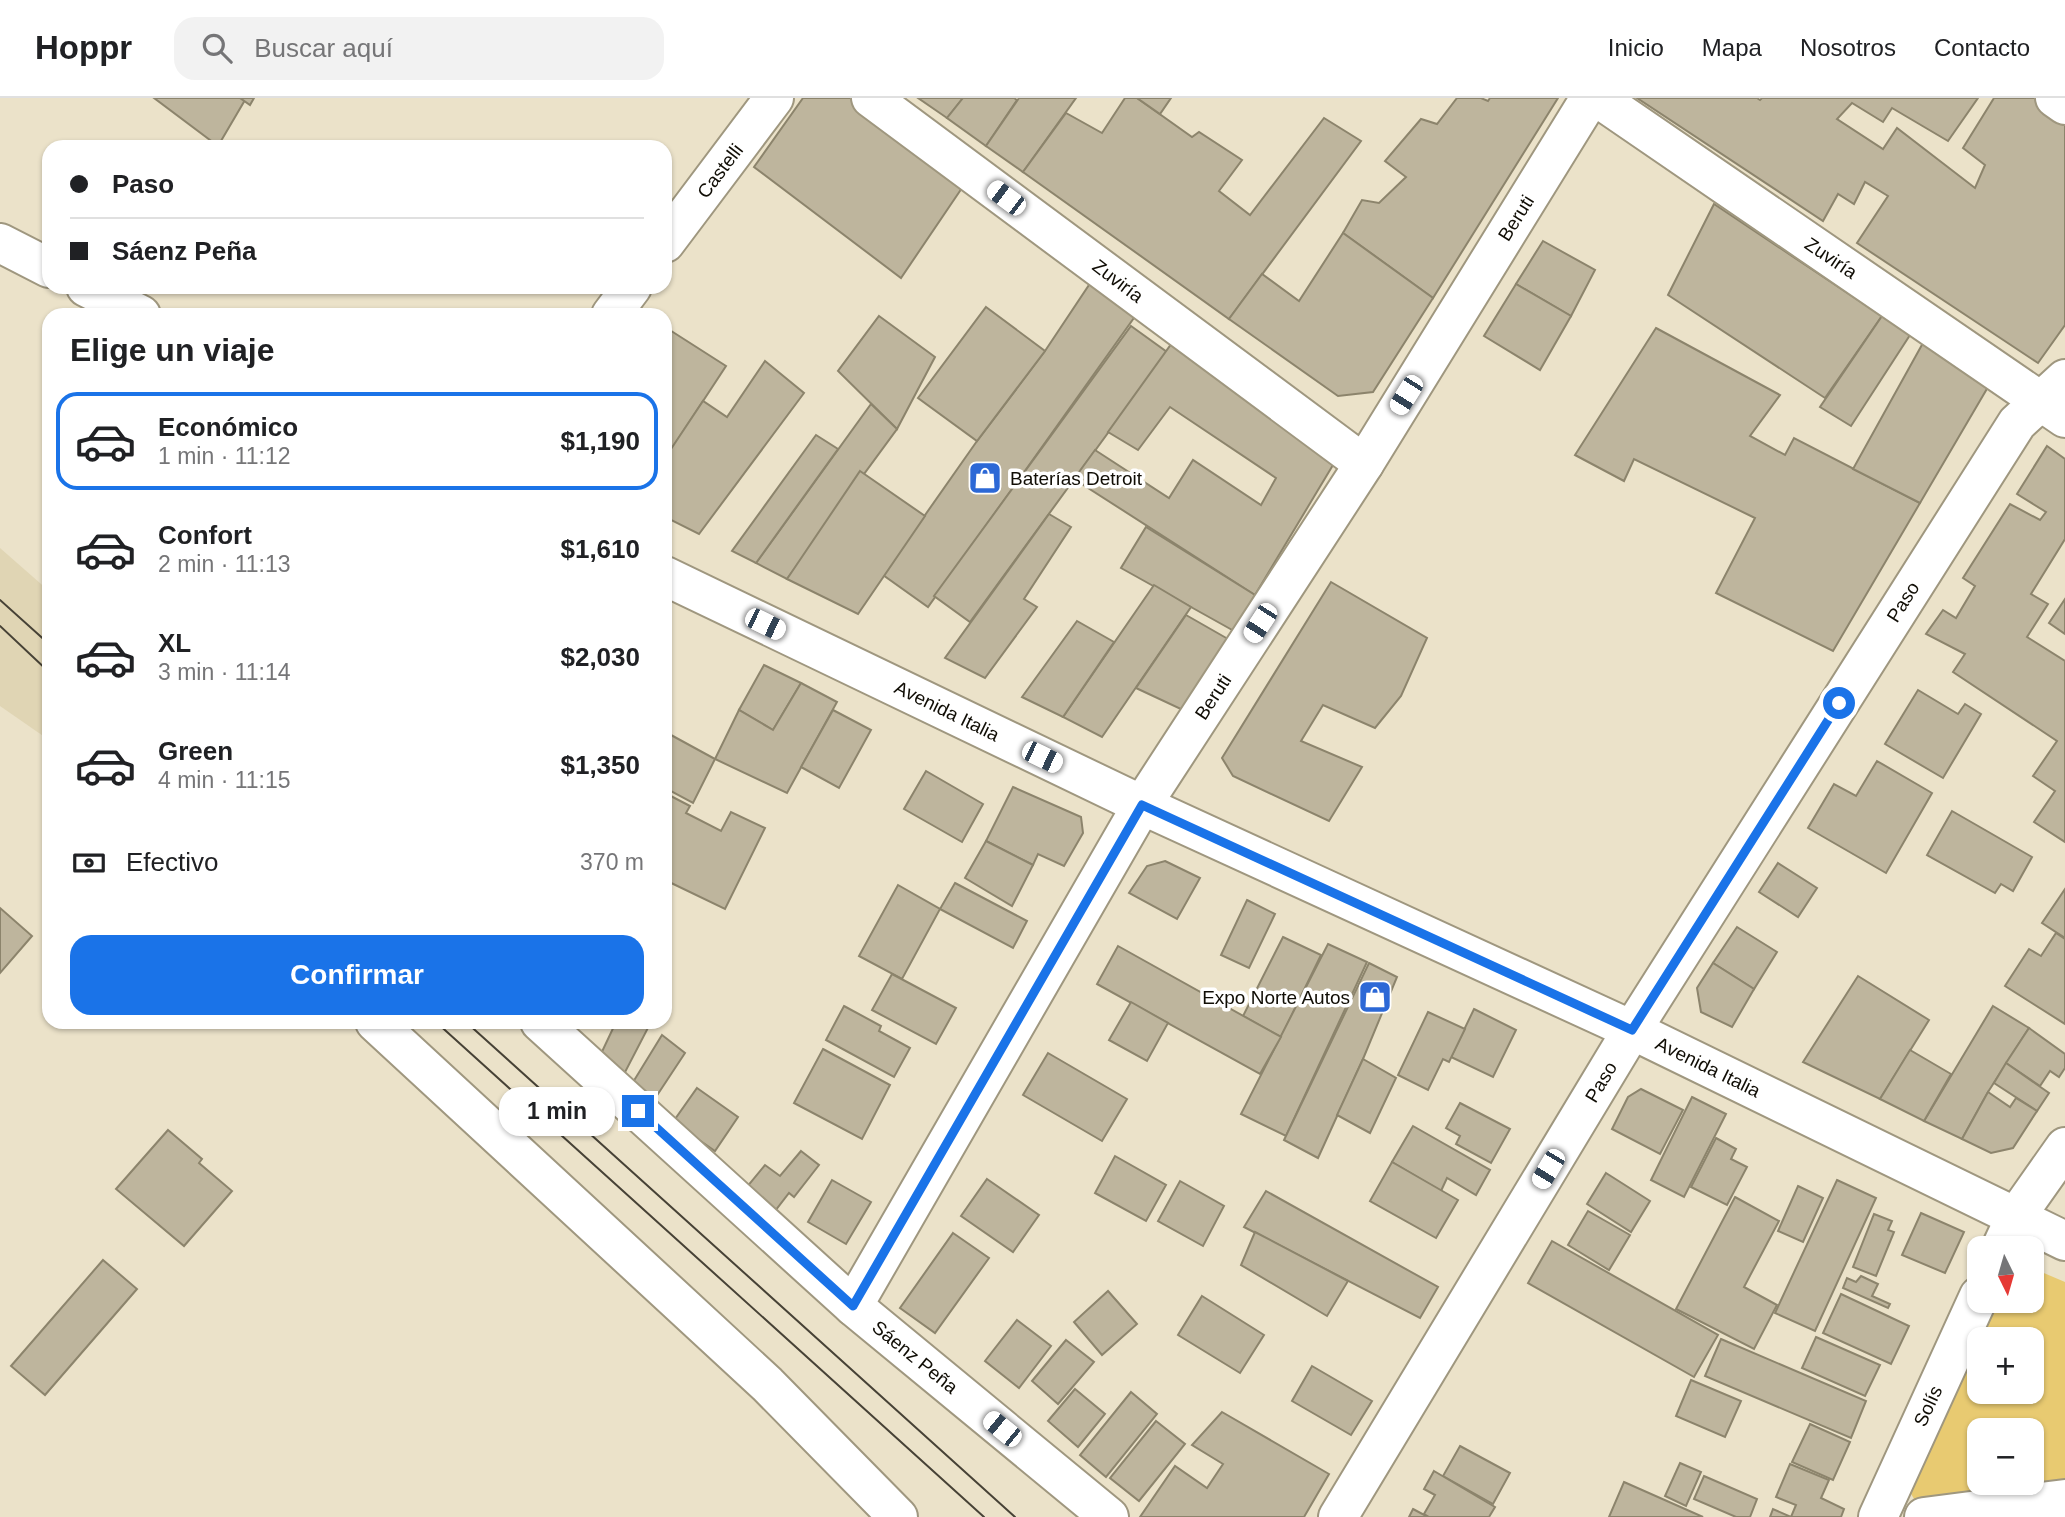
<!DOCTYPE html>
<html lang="es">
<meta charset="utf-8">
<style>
:root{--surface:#fff;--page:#f2f2f2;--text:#202124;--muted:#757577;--line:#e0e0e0;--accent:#1a73e8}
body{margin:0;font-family:Arial,sans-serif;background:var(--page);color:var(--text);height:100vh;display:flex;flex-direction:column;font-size:26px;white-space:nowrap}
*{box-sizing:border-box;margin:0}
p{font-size:23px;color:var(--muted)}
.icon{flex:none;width:38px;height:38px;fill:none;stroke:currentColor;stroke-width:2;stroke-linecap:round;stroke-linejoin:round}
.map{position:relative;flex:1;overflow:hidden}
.drawer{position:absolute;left:42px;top:210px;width:630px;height:721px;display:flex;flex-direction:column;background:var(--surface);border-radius:21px;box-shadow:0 2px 5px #0004}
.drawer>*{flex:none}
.top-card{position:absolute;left:42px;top:42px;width:630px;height:154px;border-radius:21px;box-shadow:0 2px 5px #0004;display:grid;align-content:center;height:154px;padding:0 28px;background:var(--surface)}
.needle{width:46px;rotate:175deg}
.controls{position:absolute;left:1967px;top:1138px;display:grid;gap:14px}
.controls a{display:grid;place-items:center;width:77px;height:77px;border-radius:14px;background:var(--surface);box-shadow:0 2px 5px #0004;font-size:35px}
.end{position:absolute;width:32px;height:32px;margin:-16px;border:9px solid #1a73e8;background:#fff;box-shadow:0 0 0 4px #fff}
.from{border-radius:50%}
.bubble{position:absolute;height:49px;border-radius:21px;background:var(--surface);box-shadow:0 2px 5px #0004;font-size:23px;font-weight:600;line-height:49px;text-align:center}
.car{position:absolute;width:21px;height:42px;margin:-21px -10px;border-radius:9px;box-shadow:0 0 5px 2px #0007;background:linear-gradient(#fff 24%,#345 0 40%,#fff 0 76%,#345 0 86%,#fff 0)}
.top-card b{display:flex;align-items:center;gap:24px;height:66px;font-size:26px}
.top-card b+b{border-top:2px solid var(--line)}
.top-card i{width:18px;height:18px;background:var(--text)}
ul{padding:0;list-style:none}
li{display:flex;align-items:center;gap:21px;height:98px;margin:0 14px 10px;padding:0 14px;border:4px solid transparent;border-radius:21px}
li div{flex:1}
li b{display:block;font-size:26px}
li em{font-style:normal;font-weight:600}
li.current{border-color:var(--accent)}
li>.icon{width:63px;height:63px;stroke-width:1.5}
h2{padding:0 28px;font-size:32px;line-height:84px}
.pay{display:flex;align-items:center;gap:18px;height:77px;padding:0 28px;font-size:26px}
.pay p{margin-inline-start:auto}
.button{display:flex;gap:14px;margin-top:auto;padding:14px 28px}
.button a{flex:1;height:80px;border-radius:21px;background:var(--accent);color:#fff;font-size:28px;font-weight:600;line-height:80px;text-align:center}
header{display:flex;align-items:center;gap:42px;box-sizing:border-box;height:98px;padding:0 35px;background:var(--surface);border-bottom:2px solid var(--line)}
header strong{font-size:33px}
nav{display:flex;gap:38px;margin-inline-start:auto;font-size:24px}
.search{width:490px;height:63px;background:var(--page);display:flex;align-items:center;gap:18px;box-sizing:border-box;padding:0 24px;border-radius:21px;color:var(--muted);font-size:26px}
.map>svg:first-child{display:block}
</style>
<header>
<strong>Hoppr</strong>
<div class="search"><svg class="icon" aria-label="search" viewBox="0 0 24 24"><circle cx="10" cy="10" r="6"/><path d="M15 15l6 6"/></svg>Buscar aquí</div>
<nav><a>Inicio</a><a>Mapa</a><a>Nosotros</a><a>Contacto</a></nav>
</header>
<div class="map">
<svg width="2065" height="1419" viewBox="0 0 2065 1419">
<rect width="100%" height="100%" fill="#ebe2c9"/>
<path fill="#e0d5b4" d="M 0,450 L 49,493 L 49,642 L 0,608 Z"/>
<path fill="#e8ca71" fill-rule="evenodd" d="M 2032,1170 L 2065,1184 L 2065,1386 L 1916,1404 L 1908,1391 L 1997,1202 L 2032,1202 ZM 1979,1241 L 2032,1241 L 2032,1293 L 1979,1293 ZM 1979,1332 L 2032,1332 L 2032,1384 L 1979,1384 Z"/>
<g fill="#beb59d" stroke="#8c846c" stroke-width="2">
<path d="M 154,0 L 242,0 L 245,2 L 218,48 Z"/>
<path d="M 240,0 L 254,0 L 250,7 Z"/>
<path d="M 803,0 L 852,0 L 966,84 L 901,180 L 754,69 Z"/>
<path d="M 918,0 L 963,0 L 947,20 Z"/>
<path d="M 963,0 L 1014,0 L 1017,2 L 986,48 L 947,20 Z"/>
<path d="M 1019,0 L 1076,0 L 1023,74 L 986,48 Z"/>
<path d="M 1125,0 L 1137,0 L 1192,39 L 1199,34 L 1242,62 L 1219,93 L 1250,117 L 1324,20 L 1361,43 L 1229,221 L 1023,74 L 1066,15 L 1102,35 Z"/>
<path d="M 1137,0 L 1171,0 L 1160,16 Z"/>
<path d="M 1457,0 L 1481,0 L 1488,3 L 1490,0 L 1558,0 L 1433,200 L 1343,135 L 1362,102 L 1379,105 L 1406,79 L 1385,63 L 1421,21 L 1437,26 Z"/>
<path d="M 1637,0 L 1757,0 L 1760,2 L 1762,0 L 1978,0 L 1948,43 L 1892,10 L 1883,24 L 1852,5 L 1837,21 L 1883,51 L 1897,30 L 1975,90 L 1985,67 L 1963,50 L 1994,0 L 2045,0 L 2065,13 L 2065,227 L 2038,265 L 1857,145 L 1888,98 L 1865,84 L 1854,106 L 1838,96 L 1823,123 Z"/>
<path d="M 1714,106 L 1882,218 L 1825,300 L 1668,197 Z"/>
<path d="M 1343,135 L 1433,200 L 1373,294 L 1338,298 L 1229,221 L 1262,176 L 1299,203 Z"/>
<path d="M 1543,143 L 1595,172 L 1571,218 L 1516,186 Z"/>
<path d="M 1095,178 L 1141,210 L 928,509 L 883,477 L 977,343 L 1045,253 Z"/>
<path d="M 1516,186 L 1571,218 L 1540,272 L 1484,238 Z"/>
<path d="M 986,209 L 1045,253 L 977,343 L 918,300 Z"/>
<path d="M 879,218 L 935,259 L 897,331 L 838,273 Z"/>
<path d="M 1882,218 L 1910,237 L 1851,328 L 1820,309 Z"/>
<path d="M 1131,228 L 1167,254 L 970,524 L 934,498 Z"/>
<path d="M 665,229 L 726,268 L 665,361 Z"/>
<path d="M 1656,230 L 1780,297 L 1750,338 L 1785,357 L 1794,340 L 1920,405 L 1833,553 L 1716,495 L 1755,420 L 1634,361 L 1624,383 L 1575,357 Z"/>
<path d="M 1177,238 L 1339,357 L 1255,497 L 1074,381 L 1095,352 L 1169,400 L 1193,362 L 1261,407 L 1276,380 L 1170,309 L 1138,352 L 1108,334 Z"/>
<path d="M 1923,245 L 1988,289 L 1920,405 L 1853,371 Z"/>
<path d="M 765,263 L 804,295 L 699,436 L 665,419 L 665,360 L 703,303 L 727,319 Z"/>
<path d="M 871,306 L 897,331 L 787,481 L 756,465 Z"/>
<path d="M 816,337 L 838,351 L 756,465 L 732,453 Z"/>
<path d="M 2047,348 L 2065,361 L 2065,441 L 2031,496 L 2048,506 L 2027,539 L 2065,563 L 2065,744 L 2034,724 L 2055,693 L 2033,678 L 2057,643 L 1953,574 L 1965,556 L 1926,536 L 1943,512 L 1956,520 L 1975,488 L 1963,480 L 2010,406 L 2040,422 L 2046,414 L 2017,396 Z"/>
<path d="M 860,373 L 925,418 L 858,516 L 787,481 Z"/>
<path d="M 1049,416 L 1071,429 L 1024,501 L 1037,509 L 985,580 L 945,560 Z"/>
<path d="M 1146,429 L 1255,497 L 1234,533 L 1121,470 Z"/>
<path d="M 1331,484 L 1427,540 L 1401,598 L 1375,630 L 1323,607 L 1301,643 L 1362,669 L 1329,723 L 1233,678 L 1222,660 Z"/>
<path d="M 1154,487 L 1191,509 L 1102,639 L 1063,619 Z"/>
<path d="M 2065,501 L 2065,536 L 2049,525 Z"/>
<path d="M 1186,517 L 1228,541 L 1185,613 L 1136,590 Z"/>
<path d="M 1077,523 L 1114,544 L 1063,619 L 1022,599 Z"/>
<path d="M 764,567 L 801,585 L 773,632 L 739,612 Z"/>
<path d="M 801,585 L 837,604 L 787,695 L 715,661 L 739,612 L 773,632 Z"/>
<path d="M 1918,592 L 1958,616 L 1965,606 L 1981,616 L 1943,680 L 1885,646 Z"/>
<path d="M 833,612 L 871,632 L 839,690 L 801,669 Z"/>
<path d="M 671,637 L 715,661 L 693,705 L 665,690 L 665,654 Z"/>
<path d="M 1877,663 L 1932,695 L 1886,775 L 1808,730 L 1834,686 L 1856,698 Z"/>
<path d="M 926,673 L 983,706 L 962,744 L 904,711 Z"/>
<path d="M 1013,689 L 1081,719 L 1083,735 L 1064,768 L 1038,756 L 1033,767 L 986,743 Z"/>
<path d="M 665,695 L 690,708 L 686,715 L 721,733 L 731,714 L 765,730 L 725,811 L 665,782 Z"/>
<path d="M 1952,713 L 2032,759 L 2013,793 L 2001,786 L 1995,795 L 1927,757 Z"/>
<path d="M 986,743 L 1033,767 L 1012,808 L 965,780 Z"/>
<path d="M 1165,763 L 1200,780 L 1177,821 L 1129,795 L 1147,768 Z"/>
<path d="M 1778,765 L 1817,790 L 1798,819 L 1759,794 Z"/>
<path d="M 955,785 L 1027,823 L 1013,850 L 940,811 Z"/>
<path d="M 898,787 L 940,811 L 902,881 L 859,858 Z"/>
<path d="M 2065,791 L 2065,840 L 2042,825 Z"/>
<path d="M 1247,802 L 1275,816 L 1249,870 L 1221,857 Z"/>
<path d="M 0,810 L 32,838 L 0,875 Z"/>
<path d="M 1737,829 L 1777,854 L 1754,891 L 1713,865 Z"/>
<path d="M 2056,835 L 2065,841 L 2065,926 L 2005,888 L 2029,851 L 2041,858 Z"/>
<path d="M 1283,839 L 1321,857 L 1281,939 L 1243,918 Z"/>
<path d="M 1328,846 L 1367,864 L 1286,1038 L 1241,1016 Z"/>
<path d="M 1118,848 L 1281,939 L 1260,976 L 1097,886 Z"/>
<path d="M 1369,865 L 1397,879 L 1363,961 L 1318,1060 L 1284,1042 Z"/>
<path d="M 1713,865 L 1754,891 L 1732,929 L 1701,914 L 1697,890 Z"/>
<path d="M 892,876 L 956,910 L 936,946 L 872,912 Z"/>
<path d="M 1858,878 L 1929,922 L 1880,1001 L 1803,964 Z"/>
<path d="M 1131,904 L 1168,925 L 1147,963 L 1109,942 Z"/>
<path d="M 844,908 L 881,928 L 879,933 L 910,950 L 894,979 L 826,942 Z"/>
<path d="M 1993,908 L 2029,930 L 1988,994 L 1962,1041 L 1924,1023 Z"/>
<path d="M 1474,911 L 1516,932 L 1493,979 L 1451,959 Z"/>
<path d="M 1428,914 L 1465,931 L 1449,964 L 1443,961 L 1428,992 L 1398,977 Z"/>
<path d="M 616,924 L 651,924 L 622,980 L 599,960 Z"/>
<path d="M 2029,930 L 2065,956 L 2065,970 L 2059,979 L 2050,973 L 2040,988 L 2006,965 Z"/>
<path d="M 662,937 L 685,955 L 650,1008 L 630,989 Z"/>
<path d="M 823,951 L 890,987 L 862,1041 L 794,1005 Z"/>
<path d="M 1910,952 L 1951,976 L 1924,1023 L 1880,1001 Z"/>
<path d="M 1048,955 L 1127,1001 L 1102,1043 L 1023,997 Z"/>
<path d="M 1363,961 L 1396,980 L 1370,1035 L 1337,1017 Z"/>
<path d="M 2006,965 L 2049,995 L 2037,1013 L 1994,985 Z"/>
<path d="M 697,990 L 738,1019 L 715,1053 L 673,1024 Z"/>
<path d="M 1641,991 L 1683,1012 L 1660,1056 L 1612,1031 L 1628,999 Z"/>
<path d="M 1988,994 L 2010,1009 L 2016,1000 L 2037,1013 L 2013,1050 L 1991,1055 L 1962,1041 Z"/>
<path d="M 1692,999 L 1726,1016 L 1684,1099 L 1651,1082 Z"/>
<path d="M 1460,1005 L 1510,1031 L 1491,1065 L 1456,1046 L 1460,1038 L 1446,1030 Z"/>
<path d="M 1413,1028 L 1490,1072 L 1476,1097 L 1447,1080 L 1441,1093 L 1392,1064 Z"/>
<path d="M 168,1032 L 202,1061 L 199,1065 L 232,1093 L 184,1148 L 116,1091 Z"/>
<path d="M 1716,1040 L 1736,1051 L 1731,1061 L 1747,1069 L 1727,1107 L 1691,1089 Z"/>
<path d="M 801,1053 L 819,1067 L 794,1099 L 789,1095 L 775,1113 L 746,1090 L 765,1067 L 780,1078 Z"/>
<path d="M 1115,1058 L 1166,1087 L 1146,1123 L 1095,1095 Z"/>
<path d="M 1392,1064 L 1458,1102 L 1436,1140 L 1370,1103 Z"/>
<path d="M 1606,1075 L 1650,1103 L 1631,1134 L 1587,1106 Z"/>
<path d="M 987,1081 L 1039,1117 L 1013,1154 L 961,1118 Z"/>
<path d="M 832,1082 L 871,1104 L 846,1146 L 808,1124 Z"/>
<path d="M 1837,1082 L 1876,1100 L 1815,1233 L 1775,1215 Z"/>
<path d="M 1180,1083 L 1224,1108 L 1203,1148 L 1158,1123 Z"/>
<path d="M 1798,1088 L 1823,1100 L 1803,1144 L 1778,1133 Z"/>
<path d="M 1266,1093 L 1438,1189 L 1420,1220 L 1244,1129 Z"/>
<path d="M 1735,1099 L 1779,1123 L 1744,1189 L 1777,1207 L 1754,1251 L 1676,1211 Z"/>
<path d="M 1588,1113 L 1630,1137 L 1609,1172 L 1568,1147 Z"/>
<path d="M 1921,1115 L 1964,1134 L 1945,1175 L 1902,1157 Z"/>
<path d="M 1874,1116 L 1892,1123 L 1888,1132 L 1894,1134 L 1876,1178 L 1853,1169 Z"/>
<path d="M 1255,1134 L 1348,1183 L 1327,1218 L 1241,1167 Z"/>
<path d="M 953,1135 L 989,1160 L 935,1235 L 900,1210 Z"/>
<path d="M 1552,1143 L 1718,1237 L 1694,1279 L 1528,1185 Z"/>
<path d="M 103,1162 L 137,1191 L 45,1297 L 11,1268 Z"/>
<path d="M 1861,1178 L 1878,1186 L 1872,1198 L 1890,1206 L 1888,1210 L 1843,1190 L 1847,1180 L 1856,1184 Z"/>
<path d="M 1108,1193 L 1137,1226 L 1102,1257 L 1074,1224 Z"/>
<path d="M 1841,1196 L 1909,1228 L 1891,1266 L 1823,1235 Z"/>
<path d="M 1202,1198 L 1264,1237 L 1240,1275 L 1178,1237 Z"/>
<path d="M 1017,1222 L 1051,1248 L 1019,1290 L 985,1263 Z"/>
<path d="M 1816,1239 L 1880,1267 L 1865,1298 L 1802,1270 Z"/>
<path d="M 1721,1241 L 1866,1303 L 1851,1340 L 1705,1278 Z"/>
<path d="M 1066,1242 L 1094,1264 L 1058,1306 L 1032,1283 Z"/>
<path d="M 1312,1268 L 1372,1303 L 1351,1337 L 1292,1303 Z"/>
<path d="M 1691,1282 L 1741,1303 L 1725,1339 L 1676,1318 Z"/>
<path d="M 1075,1291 L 1105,1316 L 1078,1349 L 1048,1323 Z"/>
<path d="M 1131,1294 L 1157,1316 L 1106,1379 L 1080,1357 Z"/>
<path d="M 1222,1314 L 1329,1376 L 1304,1419 L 1140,1419 L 1175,1368 L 1207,1390 L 1223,1366 L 1192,1347 Z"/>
<path d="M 1156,1323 L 1185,1346 L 1139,1403 L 1110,1380 Z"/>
<path d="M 1810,1326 L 1850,1344 L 1833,1382 L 1792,1364 Z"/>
<path d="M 1460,1348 L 1510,1375 L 1493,1406 L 1443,1378 Z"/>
<path d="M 1680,1365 L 1701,1374 L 1686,1408 L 1665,1398 Z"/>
<path d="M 1790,1366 L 1829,1382 L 1821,1400 L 1844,1411 L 1841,1419 L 1770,1419 L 1773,1411 L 1791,1419 L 1796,1407 L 1776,1399 Z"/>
<path d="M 1434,1373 L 1495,1409 L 1489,1419 L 1429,1419 L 1424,1416 L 1435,1397 L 1424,1391 Z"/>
<path d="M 1704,1378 L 1757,1401 L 1750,1419 L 1736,1419 L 1694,1401 Z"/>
<path d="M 1624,1384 L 1703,1419 L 1609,1419 Z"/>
<path d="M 1413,1411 L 1428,1419 L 1409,1419 Z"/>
</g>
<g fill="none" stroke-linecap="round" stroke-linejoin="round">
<defs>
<g id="minor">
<path d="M 871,0 L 1364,366"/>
<path d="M 1598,0 L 2065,320"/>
<path d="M 2055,0 L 2065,7"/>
<path d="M 0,145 L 49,170"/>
<path d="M 665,145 L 774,0"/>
<path d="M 86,189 L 141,217"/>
<path d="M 611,217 L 632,189"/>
<path d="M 665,478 L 1142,707 L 1632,932 L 2065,1143"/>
<path d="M 375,924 L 767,1286 L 898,1419"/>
<path d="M 540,924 L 853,1208 L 1109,1419"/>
<path d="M 2001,1150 L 2015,1120 L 2065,1049"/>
<path d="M 853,1208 L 1142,707 L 1364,366 L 1590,0"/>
<path d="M 1338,1419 L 1632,932 L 2017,325 L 2065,281"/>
<path d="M 1878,1419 L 1979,1198"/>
<path d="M 1924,1419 L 2065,1401"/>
</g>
</defs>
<use href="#minor" stroke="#9f977f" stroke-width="42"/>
<use href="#minor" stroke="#fff" stroke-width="38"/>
<g stroke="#474236" stroke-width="2">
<path d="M 0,502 L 49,546"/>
<path d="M 0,528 L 49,574"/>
<path d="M 436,924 L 984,1419"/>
<path d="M 466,924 L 1015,1419"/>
</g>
</g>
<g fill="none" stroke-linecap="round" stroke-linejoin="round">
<path stroke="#1a73e8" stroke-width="9" d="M 638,1013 L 853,1208 L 1142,707 L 1632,932 L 1839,605"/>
</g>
<defs>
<symbol id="shop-square" viewBox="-11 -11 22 22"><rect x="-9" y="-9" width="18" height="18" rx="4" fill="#2c68d6" stroke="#fff"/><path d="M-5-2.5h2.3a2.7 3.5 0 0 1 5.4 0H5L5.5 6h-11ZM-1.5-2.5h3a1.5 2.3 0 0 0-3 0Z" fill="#fff"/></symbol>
</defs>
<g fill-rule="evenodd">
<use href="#shop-square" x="966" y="361" width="38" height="38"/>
<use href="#shop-square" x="1356" y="880" width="38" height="38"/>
</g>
<g text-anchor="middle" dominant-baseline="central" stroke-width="7" stroke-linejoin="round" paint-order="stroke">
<g font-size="19" fill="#100d05" stroke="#fff">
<text transform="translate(720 73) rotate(-53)">Castelli</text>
<text transform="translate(1516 120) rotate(-58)">Beruti</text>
<text transform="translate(1831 160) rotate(34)">Zuviría</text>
<text transform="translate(1118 183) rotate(37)">Zuviría</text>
<text transform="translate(1903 504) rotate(-58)">Paso</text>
<text transform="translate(1213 599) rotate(-57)">Beruti</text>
<text transform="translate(947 613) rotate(26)">Avenida Italia</text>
<text transform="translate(1708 969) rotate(26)">Avenida Italia</text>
<text transform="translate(1601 984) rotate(-59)">Paso</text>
<text transform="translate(915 1259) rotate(39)">Sáenz Peña</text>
<text transform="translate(1928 1308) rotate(-65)">Solís</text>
</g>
<g font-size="19" fill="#100d05" stroke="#fff" text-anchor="start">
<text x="1010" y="380">Baterías Detroit</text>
<text x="1350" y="899" text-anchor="end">Expo Norte Autos</text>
</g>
</g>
</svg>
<div class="controls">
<a><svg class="needle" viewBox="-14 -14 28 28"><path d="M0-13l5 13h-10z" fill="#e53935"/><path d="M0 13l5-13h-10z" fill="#757577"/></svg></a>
<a>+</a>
<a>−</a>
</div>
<i class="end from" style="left:1839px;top:605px"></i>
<i class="end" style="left:638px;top:1013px"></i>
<div class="bubble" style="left:499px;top:989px;width:116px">1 min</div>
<i class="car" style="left:1006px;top:100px;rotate:307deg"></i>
<i class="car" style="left:1406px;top:297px;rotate:212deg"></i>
<i class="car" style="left:1260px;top:525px;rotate:213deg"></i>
<i class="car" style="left:765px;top:526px;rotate:116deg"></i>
<i class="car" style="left:1042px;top:659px;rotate:116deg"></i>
<i class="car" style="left:1548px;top:1071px;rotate:211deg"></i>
<i class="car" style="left:1002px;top:1331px;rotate:309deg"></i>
<div class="top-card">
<b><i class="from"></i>Paso</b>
<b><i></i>Sáenz Peña</b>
</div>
<section class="drawer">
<h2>Elige un viaje</h2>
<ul>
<li class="current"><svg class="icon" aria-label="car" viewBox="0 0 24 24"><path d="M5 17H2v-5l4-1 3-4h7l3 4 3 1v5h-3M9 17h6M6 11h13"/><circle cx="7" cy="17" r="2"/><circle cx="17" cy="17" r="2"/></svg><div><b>Económico</b><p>1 min · 11:12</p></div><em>$1,190</em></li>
<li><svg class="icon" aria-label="car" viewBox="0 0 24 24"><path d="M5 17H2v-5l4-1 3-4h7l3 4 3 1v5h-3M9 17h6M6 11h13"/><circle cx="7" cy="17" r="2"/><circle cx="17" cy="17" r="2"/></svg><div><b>Confort</b><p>2 min · 11:13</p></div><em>$1,610</em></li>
<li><svg class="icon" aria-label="car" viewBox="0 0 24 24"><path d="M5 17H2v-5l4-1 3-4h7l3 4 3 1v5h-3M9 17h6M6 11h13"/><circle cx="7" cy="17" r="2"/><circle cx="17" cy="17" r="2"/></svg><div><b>XL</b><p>3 min · 11:14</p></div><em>$2,030</em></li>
<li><svg class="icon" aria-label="car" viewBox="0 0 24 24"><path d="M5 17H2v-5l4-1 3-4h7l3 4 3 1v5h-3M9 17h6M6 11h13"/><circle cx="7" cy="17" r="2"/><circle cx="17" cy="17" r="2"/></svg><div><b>Green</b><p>4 min · 11:15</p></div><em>$1,350</em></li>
</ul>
<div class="pay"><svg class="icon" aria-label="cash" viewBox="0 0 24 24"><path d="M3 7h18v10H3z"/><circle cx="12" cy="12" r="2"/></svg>Efectivo<p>370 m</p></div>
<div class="button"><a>Confirmar</a></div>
</section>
</div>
